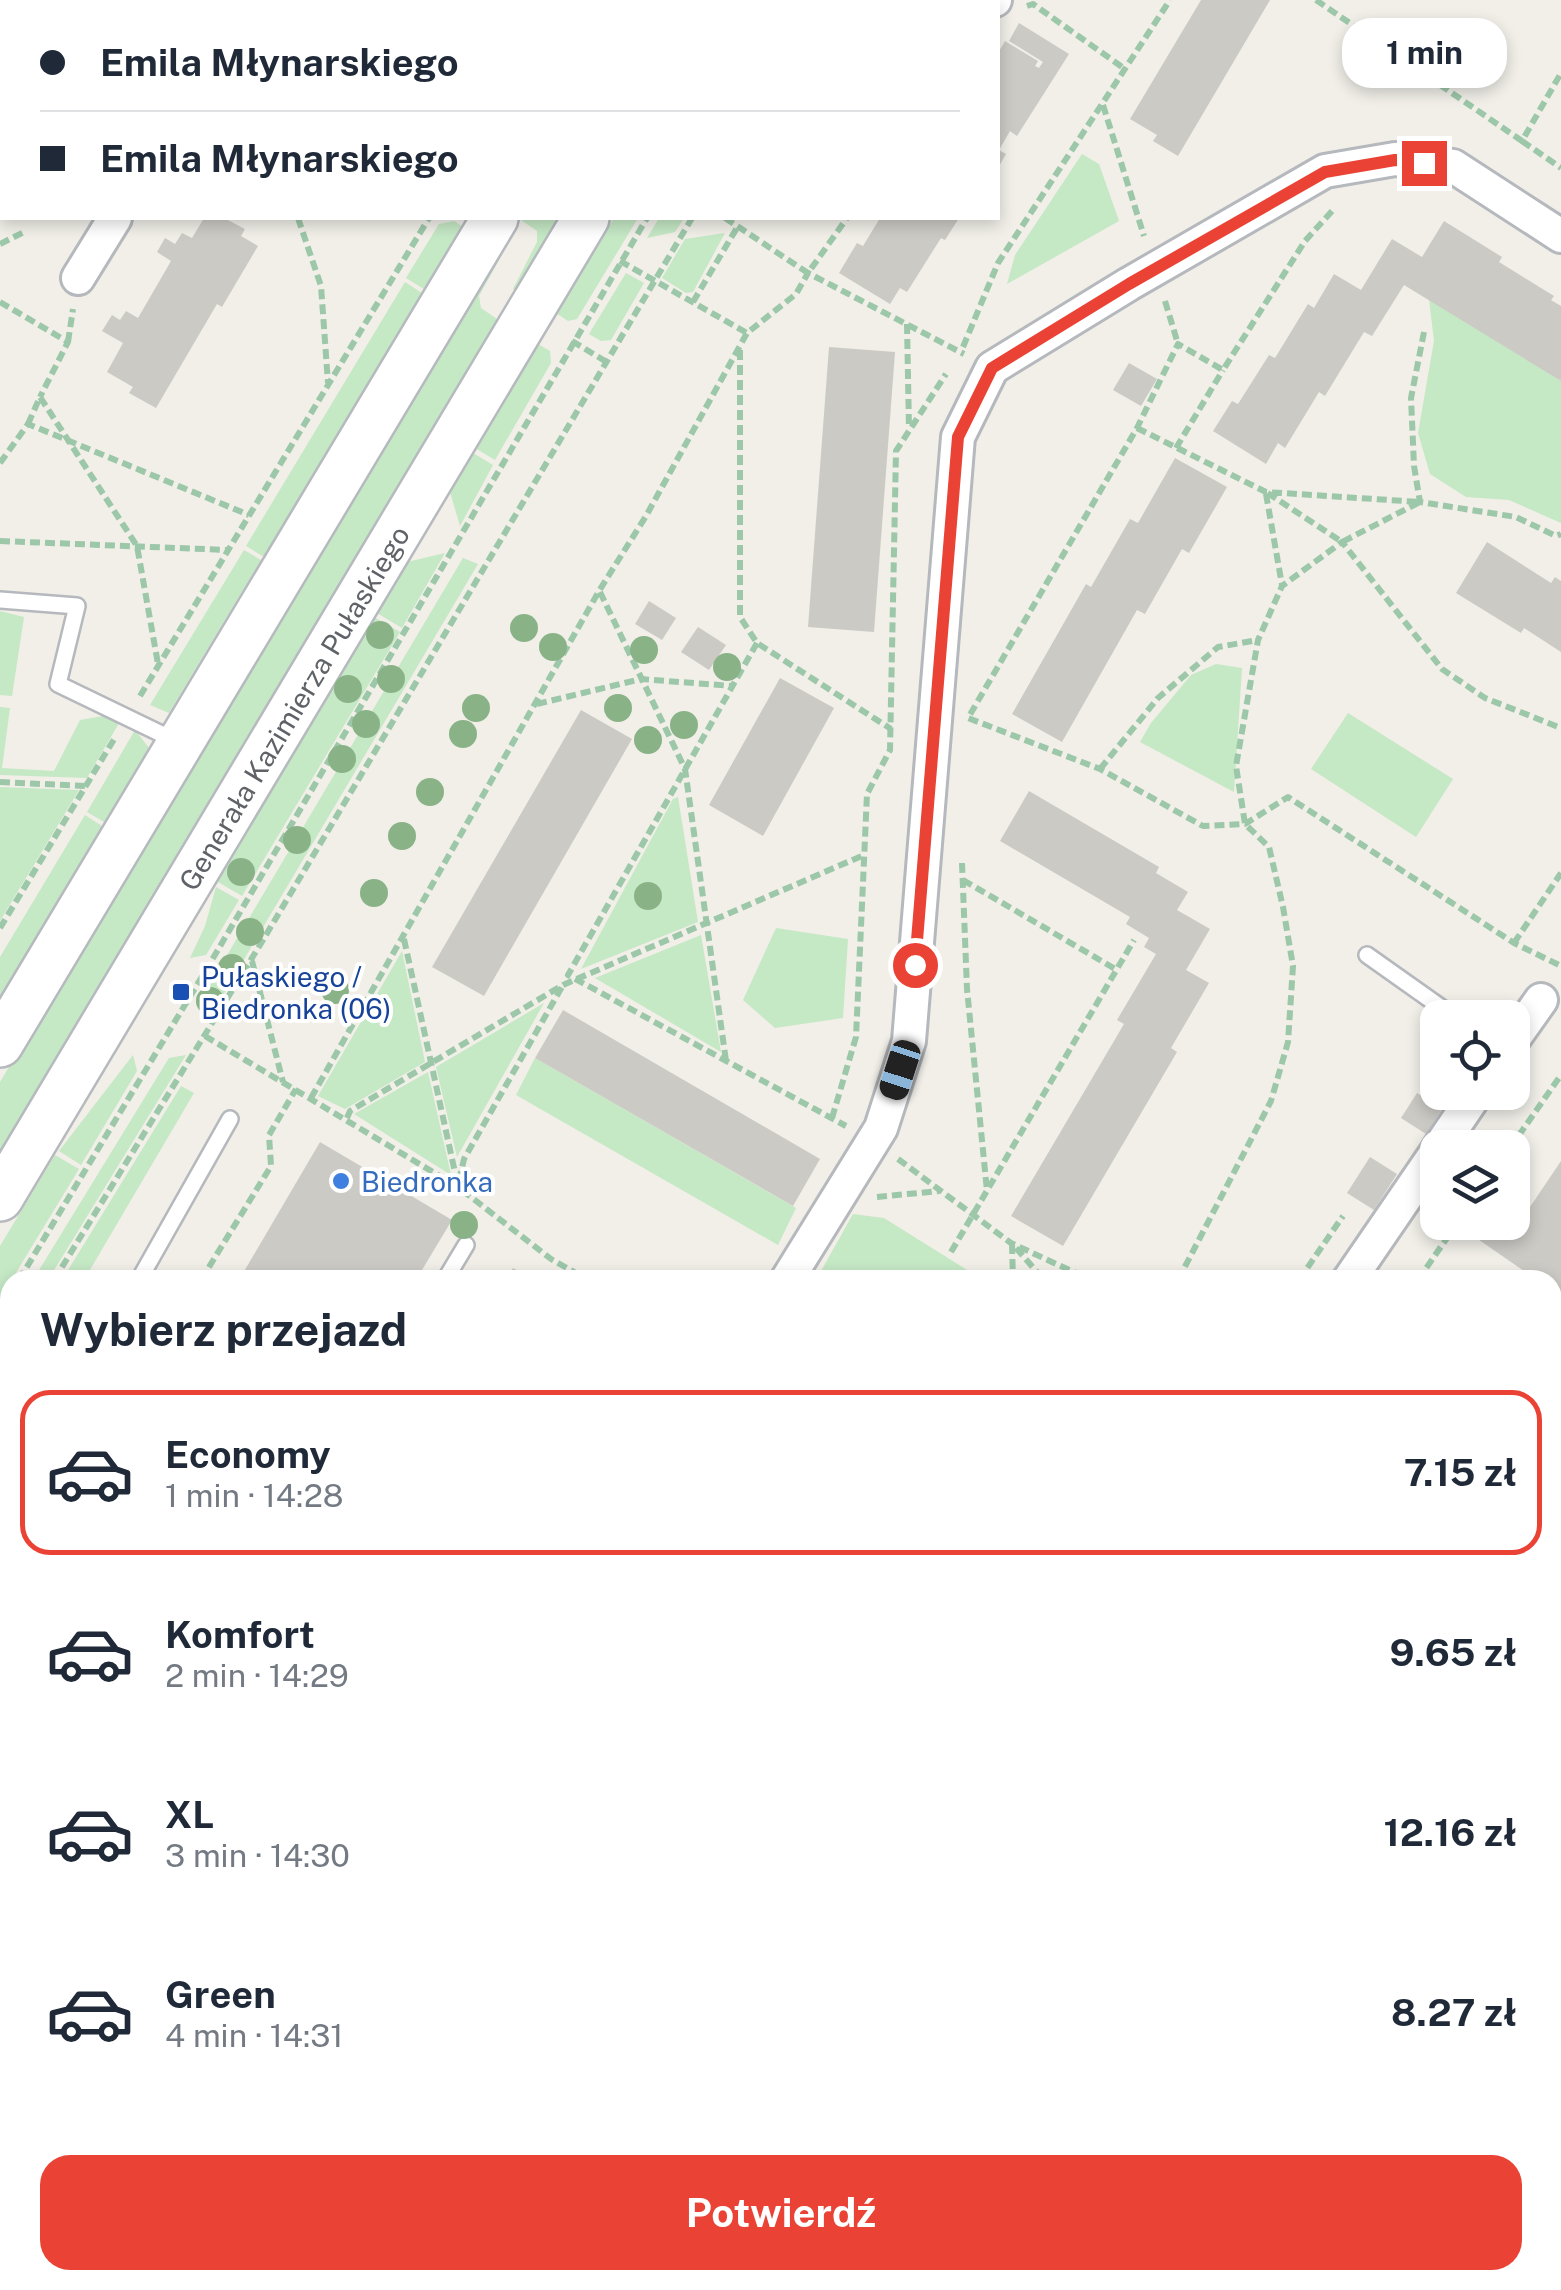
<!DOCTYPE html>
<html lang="pl">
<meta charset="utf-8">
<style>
:root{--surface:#fff;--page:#f2f2f3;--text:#1f2937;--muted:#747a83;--line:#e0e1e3;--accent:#ea4335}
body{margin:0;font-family:"Public Sans",sans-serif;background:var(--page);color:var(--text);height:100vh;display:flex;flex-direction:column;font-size:38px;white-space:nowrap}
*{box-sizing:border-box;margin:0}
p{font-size:32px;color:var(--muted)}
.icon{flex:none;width:55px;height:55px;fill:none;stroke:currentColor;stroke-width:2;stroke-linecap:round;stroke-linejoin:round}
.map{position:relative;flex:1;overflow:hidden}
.details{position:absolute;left:0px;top:1270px;width:1562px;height:1020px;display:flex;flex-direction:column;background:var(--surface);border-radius:30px 30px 0 0;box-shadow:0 5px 15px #0003}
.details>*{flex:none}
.banner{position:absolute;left:0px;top:0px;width:1000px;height:220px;box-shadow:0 5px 15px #0003;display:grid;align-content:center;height:220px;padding:0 40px;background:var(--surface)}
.tools{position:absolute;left:1420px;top:1000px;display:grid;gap:20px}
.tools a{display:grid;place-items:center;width:110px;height:110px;border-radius:20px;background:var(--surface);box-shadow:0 5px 15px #0003;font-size:50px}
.end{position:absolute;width:45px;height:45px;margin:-22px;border:12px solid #ea4335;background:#fff;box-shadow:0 0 0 5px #fff}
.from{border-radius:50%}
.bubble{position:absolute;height:70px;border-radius:30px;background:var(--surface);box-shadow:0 5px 15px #0003;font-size:32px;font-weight:700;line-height:70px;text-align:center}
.car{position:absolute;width:30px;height:60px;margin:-30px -15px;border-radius:12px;box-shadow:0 0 8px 2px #0007;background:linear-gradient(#222 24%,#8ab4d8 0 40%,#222 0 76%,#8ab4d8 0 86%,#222 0)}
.banner b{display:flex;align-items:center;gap:35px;height:95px;font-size:38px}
.banner b+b{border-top:2px solid var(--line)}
.banner i{width:25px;height:25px;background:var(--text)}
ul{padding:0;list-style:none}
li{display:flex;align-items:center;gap:30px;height:165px;margin:0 20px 15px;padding:0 20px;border:5px solid transparent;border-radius:30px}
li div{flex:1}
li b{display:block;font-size:38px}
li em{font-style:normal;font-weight:700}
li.on{border-color:var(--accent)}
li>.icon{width:90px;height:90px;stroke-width:1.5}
h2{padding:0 40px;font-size:45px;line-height:120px}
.primary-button{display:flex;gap:20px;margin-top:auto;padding:20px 40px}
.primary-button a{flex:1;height:115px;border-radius:30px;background:var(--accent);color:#fff;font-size:40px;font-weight:700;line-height:115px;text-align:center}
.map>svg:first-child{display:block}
</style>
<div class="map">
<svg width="1561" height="2290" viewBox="0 0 1561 2290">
<rect width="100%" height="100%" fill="#f1efe8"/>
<g fill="#c5e8c5">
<path d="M 1082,154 L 1099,164 L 1119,221 L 1007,284 L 1015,255 Z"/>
<path d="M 518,218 L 562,218 L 518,291 L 513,289 L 537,242 L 537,231 Z"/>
<path d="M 614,218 L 638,218 L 577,319 L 568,321 L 556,313 Z"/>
<path d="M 659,218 L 684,218 L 675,232 L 647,238 Z"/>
<path d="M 454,221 L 462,226 L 424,289 L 406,278 L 439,224 Z"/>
<path d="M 725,233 L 693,292 L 686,293 L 662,278 L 685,239 Z"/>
<path d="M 494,258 L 499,260 L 479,296 L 481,308 L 500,321 L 0,1157 L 0,1082 Z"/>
<path d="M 626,273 L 644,283 L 611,340 L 601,341 L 589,334 Z"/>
<path d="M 405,282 L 422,293 L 264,557 L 246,546 Z"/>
<path d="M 1429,299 L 1561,381 L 1561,523 L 1509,500 L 1466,497 L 1430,474 L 1418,433 L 1434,341 Z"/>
<path d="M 538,344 L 550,351 L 551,363 L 495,460 L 475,448 Z"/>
<path d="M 473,453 L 493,465 L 460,526 L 450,492 Z"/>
<path d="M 244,550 L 261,560 L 169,713 L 150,705 Z"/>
<path d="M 445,553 L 402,628 L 377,613 L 407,562 Z"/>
<path d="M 463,558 L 478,564 L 207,1022 L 198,1004 Z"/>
<path d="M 0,611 L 24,617 L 12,696 L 0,695 Z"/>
<path d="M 374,617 L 400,632 L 242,896 L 218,882 Z"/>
<path d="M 1216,664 L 1242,668 L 1234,792 L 1140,742 L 1151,723 L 1191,675 Z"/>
<path d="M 0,707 L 10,708 L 2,768 L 54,771 L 80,720 L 115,714 L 122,718 L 87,778 L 0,775 Z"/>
<path d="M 1348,713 L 1453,779 L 1416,837 L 1311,769 Z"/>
<path d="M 135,730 L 149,748 L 104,822 L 87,812 Z"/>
<path d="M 0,787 L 79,790 L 0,921 Z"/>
<path d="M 678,797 L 698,922 L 581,969 L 673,799 Z"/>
<path d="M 85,815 L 102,826 L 0,997 L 0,957 Z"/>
<path d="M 216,887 L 239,900 L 206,955 L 190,958 L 205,926 Z"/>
<path d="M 776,928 L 848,939 L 843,1018 L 775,1028 L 743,1000 Z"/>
<path d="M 701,935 L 721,1052 L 595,978 Z"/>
<path d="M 402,951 L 425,1062 L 345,1109 L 318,1096 Z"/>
<path d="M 544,1003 L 457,1157 L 436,1067 Z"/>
<path d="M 133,1055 L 137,1071 L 81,1165 L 59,1151 Z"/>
<path d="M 186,1055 L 48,1280 L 33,1280 L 169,1058 Z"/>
<path d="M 535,1058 L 796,1208 L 778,1245 L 516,1095 Z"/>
<path d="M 428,1072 L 451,1175 L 354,1114 Z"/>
<path d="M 181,1086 L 194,1093 L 84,1280 L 62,1280 Z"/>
<path d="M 55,1155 L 79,1169 L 0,1299 L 0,1246 Z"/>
<path d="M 853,1214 L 884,1218 L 983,1280 L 816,1280 Z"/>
<path d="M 10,1403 L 10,1458 L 6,1465 L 0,1461 L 0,1405 Z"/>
<path d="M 0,1822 L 10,1828 L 10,1869 L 0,1863 Z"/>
<path d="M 233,2280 L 498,2280 L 515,2290 L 227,2290 Z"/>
</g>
<g fill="#cccac5">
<path d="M 1201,0 L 1270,0 L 1178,156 L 1153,141 L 1157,135 L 1130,119 Z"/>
<path d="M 1019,23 L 1069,54 L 1017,136 L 1010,131 L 999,150 L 1006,154 L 998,168 L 998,53 L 1005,41 L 1038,61 L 1035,66 L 1039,68 L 1043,62 L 1009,41 Z"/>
<path d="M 204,218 L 224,218 L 245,229 L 241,236 L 258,246 L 222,307 L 217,304 L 156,408 L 129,393 L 133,387 L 107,372 L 123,343 L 102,331 L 112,315 L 120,320 L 126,311 L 138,318 L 171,261 L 157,252 L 165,238 L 175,244 L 182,233 L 192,238 Z"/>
<path d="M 880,218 L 959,218 L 945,240 L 941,238 L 907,292 L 900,288 L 890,304 L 839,273 L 857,243 L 863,246 Z"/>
<path d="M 1444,221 L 1502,257 L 1499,262 L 1554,296 L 1551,300 L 1561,306 L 1561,381 L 1404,285 L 1372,336 L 1364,332 L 1325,396 L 1319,392 L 1285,448 L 1278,443 L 1266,464 L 1213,431 L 1232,401 L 1238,404 L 1269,355 L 1275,358 L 1308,304 L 1314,308 L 1334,274 L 1361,290 L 1392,239 L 1422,257 Z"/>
<path d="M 829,347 L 895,352 L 874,632 L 808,627 Z"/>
<path d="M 1129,363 L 1157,379 L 1141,406 L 1113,390 Z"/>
<path d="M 1175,458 L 1227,487 L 1189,553 L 1182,549 L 1145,614 L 1137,610 L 1062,742 L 1012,714 L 1086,584 L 1091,587 L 1130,519 L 1138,523 Z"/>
<path d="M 1487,542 L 1551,583 L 1555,577 L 1561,581 L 1561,652 L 1524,628 L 1521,633 L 1456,593 Z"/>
<path d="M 649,601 L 676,618 L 662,640 L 635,624 Z"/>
<path d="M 698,627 L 726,645 L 709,670 L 681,652 Z"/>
<path d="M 780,678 L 834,708 L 763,836 L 709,805 Z"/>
<path d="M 581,710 L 632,739 L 484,996 L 432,967 Z"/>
<path d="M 1029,791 L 1159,867 L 1156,873 L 1188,892 L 1177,910 L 1210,929 L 1186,970 L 1209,983 L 1171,1048 L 1177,1052 L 1063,1246 L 1011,1216 L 1124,1024 L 1117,1020 L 1156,954 L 1144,947 L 1149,938 L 1126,924 L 1130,917 L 1000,841 Z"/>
<path d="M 563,1010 L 820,1159 L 793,1206 L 535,1058 Z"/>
<path d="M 1417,1093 L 1442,1109 L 1426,1134 L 1401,1118 Z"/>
<path d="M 320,1142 L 452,1220 L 416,1280 L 239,1280 Z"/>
<path d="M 1370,1157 L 1397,1174 L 1374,1210 L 1347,1193 Z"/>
<path d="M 1561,1161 L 1561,1375 L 1552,1387 L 1552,1280 L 1518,1280 L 1524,1271 L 1469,1233 L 1476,1222 L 1512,1222 L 1512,1199 L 1528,1210 Z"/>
<path d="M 513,1268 L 534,1280 L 506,1280 Z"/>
<path d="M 1552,1471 L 1561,1477 L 1561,1584 L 1552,1597 Z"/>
<path d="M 10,1524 L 10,1723 L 0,1717 L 0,1540 Z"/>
<path d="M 0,2057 L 10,2062 L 10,2100 L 0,2118 Z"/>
<rect x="1018" y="2280" width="72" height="10"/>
<path d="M 1384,2284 L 1456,2285 L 1456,2290 L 1384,2290 Z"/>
</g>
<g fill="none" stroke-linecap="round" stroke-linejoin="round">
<defs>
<g id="service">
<path d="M 0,600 L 77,606 L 58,684 L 176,741"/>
<path d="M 1367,955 L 1456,1018"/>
<path d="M 139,1280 L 230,1119"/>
<path d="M 445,1280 L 466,1245"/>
<path d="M 0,1803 L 10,1808"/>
<path d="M 0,2162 L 10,2145"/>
<path d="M 342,2290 L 347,2280"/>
</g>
<g id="minor">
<path d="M 321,0 L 325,2"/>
<path d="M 244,2 L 246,0"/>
<path d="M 989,2 L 995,0"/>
<path d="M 78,278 L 115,218"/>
<path d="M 1512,1041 L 1541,1000"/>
<path d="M 1439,1148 L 1477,1092"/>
<path d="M 787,1280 L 881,1128 L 909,1041 L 958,437 L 992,368 L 1129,284 L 1325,171 L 1395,159 L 1453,166 L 1561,236"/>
<path d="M 1349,1280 L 1438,1150"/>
<path d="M 1552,2242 L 1561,2243"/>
</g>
<g id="tertiary">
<path d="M 0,1945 L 10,1950"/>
<path d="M 592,2280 L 610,2290"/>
</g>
<g id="secondary">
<path d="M 623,2 L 625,0"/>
<path d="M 716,2 L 717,0"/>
<path d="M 0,1044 L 495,218"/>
<path d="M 0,1198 L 586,218"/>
</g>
</defs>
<use href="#service" stroke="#b5b8bc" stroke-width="20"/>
<use href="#minor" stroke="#b5b8bc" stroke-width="38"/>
<use href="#tertiary" stroke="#b5b8bc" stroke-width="45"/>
<use href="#secondary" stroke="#b6babf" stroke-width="50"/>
<g stroke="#9cc7a9" stroke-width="6" stroke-dasharray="10 5" stroke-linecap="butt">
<path d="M 59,0 L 63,2"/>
<path d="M 1316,0 L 1522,141 L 1561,73"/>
<path d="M 558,2 L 559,0"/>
<path d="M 778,2 L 780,0"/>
<path d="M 817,2 L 818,0"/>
<path d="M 1027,6 L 1033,4 L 1125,69"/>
<path d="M 1103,105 L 1144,236"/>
<path d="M 1522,141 L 1561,168"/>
<path d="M 1332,211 L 1305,241 L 1223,370 L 1178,344 L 1137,428 L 968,718 L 1100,769 L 1203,826 L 1245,824 L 1288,797 L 1514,943 L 1561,966"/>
<path d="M 298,218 L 321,286 L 328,383"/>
<path d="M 725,218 L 808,273 L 847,218"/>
<path d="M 0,244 L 26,231"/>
<path d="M 620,261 L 747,333"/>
<path d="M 1165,301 L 1178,344"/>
<path d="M 0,302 L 68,342 L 40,397"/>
<path d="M 693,302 L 738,226"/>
<path d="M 907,324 L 909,429"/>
<path d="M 1424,332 L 1411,398 L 1414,466 L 1420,502 L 1516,517 L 1556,536 L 1561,534"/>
<path d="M 572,341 L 605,361"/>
<path d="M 68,342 L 73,309"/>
<path d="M 963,347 L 998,263 L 1170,0"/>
<path d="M 740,350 L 740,617 L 757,643 L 891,729"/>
<path d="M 28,424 L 40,397 L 137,546 L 158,664"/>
<path d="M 1137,428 L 1266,492 L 1420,502 L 1342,542 L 1266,492"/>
<path d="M 1176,448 L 1223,370"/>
<path d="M 0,463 L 28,424 L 249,515"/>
<path d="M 1266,494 L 1282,585"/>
<path d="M 0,541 L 228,550"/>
<path d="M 600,592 L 685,769 L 726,1061"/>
<path d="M 757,643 L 568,975 L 846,1126"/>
<path d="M 140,696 L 429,218"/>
<path d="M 537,704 L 641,679 L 732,686"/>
<path d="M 1100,769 L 1158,698 L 1218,647 L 1258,640"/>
<path d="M 0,782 L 85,786"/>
<path d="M 962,863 L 967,989 L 987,1191"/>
<path d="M 963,880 L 1117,970"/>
<path d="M 0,928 L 116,736"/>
<path d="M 404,939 L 458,1186"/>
<path d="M 1514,943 L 1561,873"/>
<path d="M 252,961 L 283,1082"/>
<path d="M 205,1036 L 458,1187 L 551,1259 L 588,1280"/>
<path d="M 311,1098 L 599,591 L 646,516 L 747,333 L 796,294 L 808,273 L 964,354"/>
<path d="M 347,1118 L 350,1111 L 563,985 L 864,855"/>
<path d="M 832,1118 L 856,1037 L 867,794 L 890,750 L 896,451 L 946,374"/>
<path d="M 1510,1148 L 1561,1075"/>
<path d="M 898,1159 L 1011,1243 L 1091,1280"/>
<path d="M 459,1181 L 464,1159 L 563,985"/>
<path d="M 877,1197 L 939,1191"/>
<path d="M 1012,1244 L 1013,1280"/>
<path d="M 1016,1248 L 1044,1280"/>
<path d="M 951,1252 L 1134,940"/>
<path d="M 19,1280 L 209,965 L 647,218"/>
<path d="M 54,1280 L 260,945 L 692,218"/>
<path d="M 201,1280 L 271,1166 L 269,1135 L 296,1089"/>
<path d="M 1178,1280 L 1271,1101 L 1288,1042 L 1293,966 L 1283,907 L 1269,847 L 1245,824 L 1236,766 L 1258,640 L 1282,586 L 1342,542 L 1442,669 L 1485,698 L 1561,728"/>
<path d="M 1299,1280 L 1343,1216"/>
<path d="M 1418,1280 L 1458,1222"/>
<path d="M 0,1311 L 10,1295"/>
<path d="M 0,1367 L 10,1351"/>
<path d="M 0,1398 L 10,1396"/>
<path d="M 0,1471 L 10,1476"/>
<path d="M 0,1509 L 10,1491"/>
<path d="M 1552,1673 L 1561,1658"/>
<path d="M 1552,1735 L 1561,1737"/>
<path d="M 0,1738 L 10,1744"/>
<path d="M 0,1871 L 10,1876"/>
<path d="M 0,1897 L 10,1903"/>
<path d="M 1561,1957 L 1561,2033"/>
<path d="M 1557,2183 L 1556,2047 L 1559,2033"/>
<path d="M 524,2280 L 541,2290"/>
<path d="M 691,2280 L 709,2290"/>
<path d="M 740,2280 L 741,2290"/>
<path d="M 784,2280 L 790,2290"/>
<path d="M 800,2280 L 816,2290"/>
<path d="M 1527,2280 L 1540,2290"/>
<path d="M 778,2290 L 788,2286"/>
<path d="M 1124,2290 L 1124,2280"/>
<path d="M 1137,2290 L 1153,2280"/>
</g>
<use href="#service" stroke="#fff" stroke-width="15"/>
<use href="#minor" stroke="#fff" stroke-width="32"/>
<use href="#tertiary" stroke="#fff" stroke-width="40"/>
<use href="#secondary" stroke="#fff" stroke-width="45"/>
</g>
<g fill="#89b387">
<circle cx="524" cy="628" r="14"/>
<circle cx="380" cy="635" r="14"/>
<circle cx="553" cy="647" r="14"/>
<circle cx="644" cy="650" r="14"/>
<circle cx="727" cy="667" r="14"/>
<circle cx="391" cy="679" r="14"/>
<circle cx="348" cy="689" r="14"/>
<circle cx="476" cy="708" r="14"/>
<circle cx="618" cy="708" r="14"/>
<circle cx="366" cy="724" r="14"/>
<circle cx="684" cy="725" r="14"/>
<circle cx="463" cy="734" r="14"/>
<circle cx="648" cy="740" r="14"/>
<circle cx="342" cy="759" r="14"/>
<circle cx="430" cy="792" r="14"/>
<circle cx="402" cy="836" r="14"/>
<circle cx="297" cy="840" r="14"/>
<circle cx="241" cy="872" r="14"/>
<circle cx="374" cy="893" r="14"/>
<circle cx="648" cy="896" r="14"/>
<circle cx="250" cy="932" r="14"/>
<circle cx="232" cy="968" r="14"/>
<circle cx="335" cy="990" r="14"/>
<circle cx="210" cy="1001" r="14"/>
<circle cx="464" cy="1225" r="14"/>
</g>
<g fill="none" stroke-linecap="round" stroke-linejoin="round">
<path stroke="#ea4335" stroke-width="12" d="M 915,965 L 958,437 L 992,368 L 1129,284 L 1325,172 L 1395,160 L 1424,163"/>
</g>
<rect fill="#1a4fb4" stroke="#fff" stroke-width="4" x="171" y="982" width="20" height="20" rx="5"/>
<circle fill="#3f7fe0" stroke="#fff" stroke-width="4" cx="341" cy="1181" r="10"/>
<g text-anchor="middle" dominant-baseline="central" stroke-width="8" stroke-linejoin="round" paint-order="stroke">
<g font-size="28" fill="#5f6368" stroke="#fff">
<text transform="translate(294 708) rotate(-59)">Generała Kazimierza Pułaskiego</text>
</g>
<g font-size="28" fill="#164399" stroke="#fff" text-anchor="start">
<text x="201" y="976">Pułaskiego /<tspan x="201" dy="32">Biedronka (06)</tspan></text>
</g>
<g font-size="28" fill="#366cbe" stroke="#fff" text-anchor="start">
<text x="361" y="1181">Biedronka</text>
</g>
</g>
</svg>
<div class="tools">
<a><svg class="icon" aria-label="locate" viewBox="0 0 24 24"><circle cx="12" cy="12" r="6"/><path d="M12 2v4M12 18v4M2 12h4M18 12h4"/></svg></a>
<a><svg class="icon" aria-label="layers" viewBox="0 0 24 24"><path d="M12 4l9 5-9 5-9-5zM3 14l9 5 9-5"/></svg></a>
</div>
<i class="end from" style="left:915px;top:965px"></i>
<i class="end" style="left:1424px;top:163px"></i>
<div class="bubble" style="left:1342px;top:18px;width:165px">1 min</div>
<i class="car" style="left:900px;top:1070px;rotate:198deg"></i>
<div class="banner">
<b><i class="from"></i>Emila Młynarskiego</b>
<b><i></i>Emila Młynarskiego</b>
</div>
<section class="details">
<h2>Wybierz przejazd</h2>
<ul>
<li class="on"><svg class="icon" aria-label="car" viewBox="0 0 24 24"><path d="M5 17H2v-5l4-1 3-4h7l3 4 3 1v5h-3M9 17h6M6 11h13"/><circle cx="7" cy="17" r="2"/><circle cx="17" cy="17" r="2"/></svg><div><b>Economy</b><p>1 min · 14:28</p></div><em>7.15 zł</em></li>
<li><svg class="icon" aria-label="car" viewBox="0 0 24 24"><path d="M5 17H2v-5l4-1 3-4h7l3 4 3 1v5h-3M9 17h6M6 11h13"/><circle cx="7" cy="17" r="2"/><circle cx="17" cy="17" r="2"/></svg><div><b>Komfort</b><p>2 min · 14:29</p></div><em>9.65 zł</em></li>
<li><svg class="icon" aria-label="car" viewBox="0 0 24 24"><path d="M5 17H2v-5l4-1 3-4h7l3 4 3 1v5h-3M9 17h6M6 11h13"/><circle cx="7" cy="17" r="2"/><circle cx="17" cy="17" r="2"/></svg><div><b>XL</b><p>3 min · 14:30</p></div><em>12.16 zł</em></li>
<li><svg class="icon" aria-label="car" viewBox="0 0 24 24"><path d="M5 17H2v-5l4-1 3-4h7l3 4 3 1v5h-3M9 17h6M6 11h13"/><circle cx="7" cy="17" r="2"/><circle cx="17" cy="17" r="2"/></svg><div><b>Green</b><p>4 min · 14:31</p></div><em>8.27 zł</em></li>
</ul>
<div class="primary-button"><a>Potwierdź</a></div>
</section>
</div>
